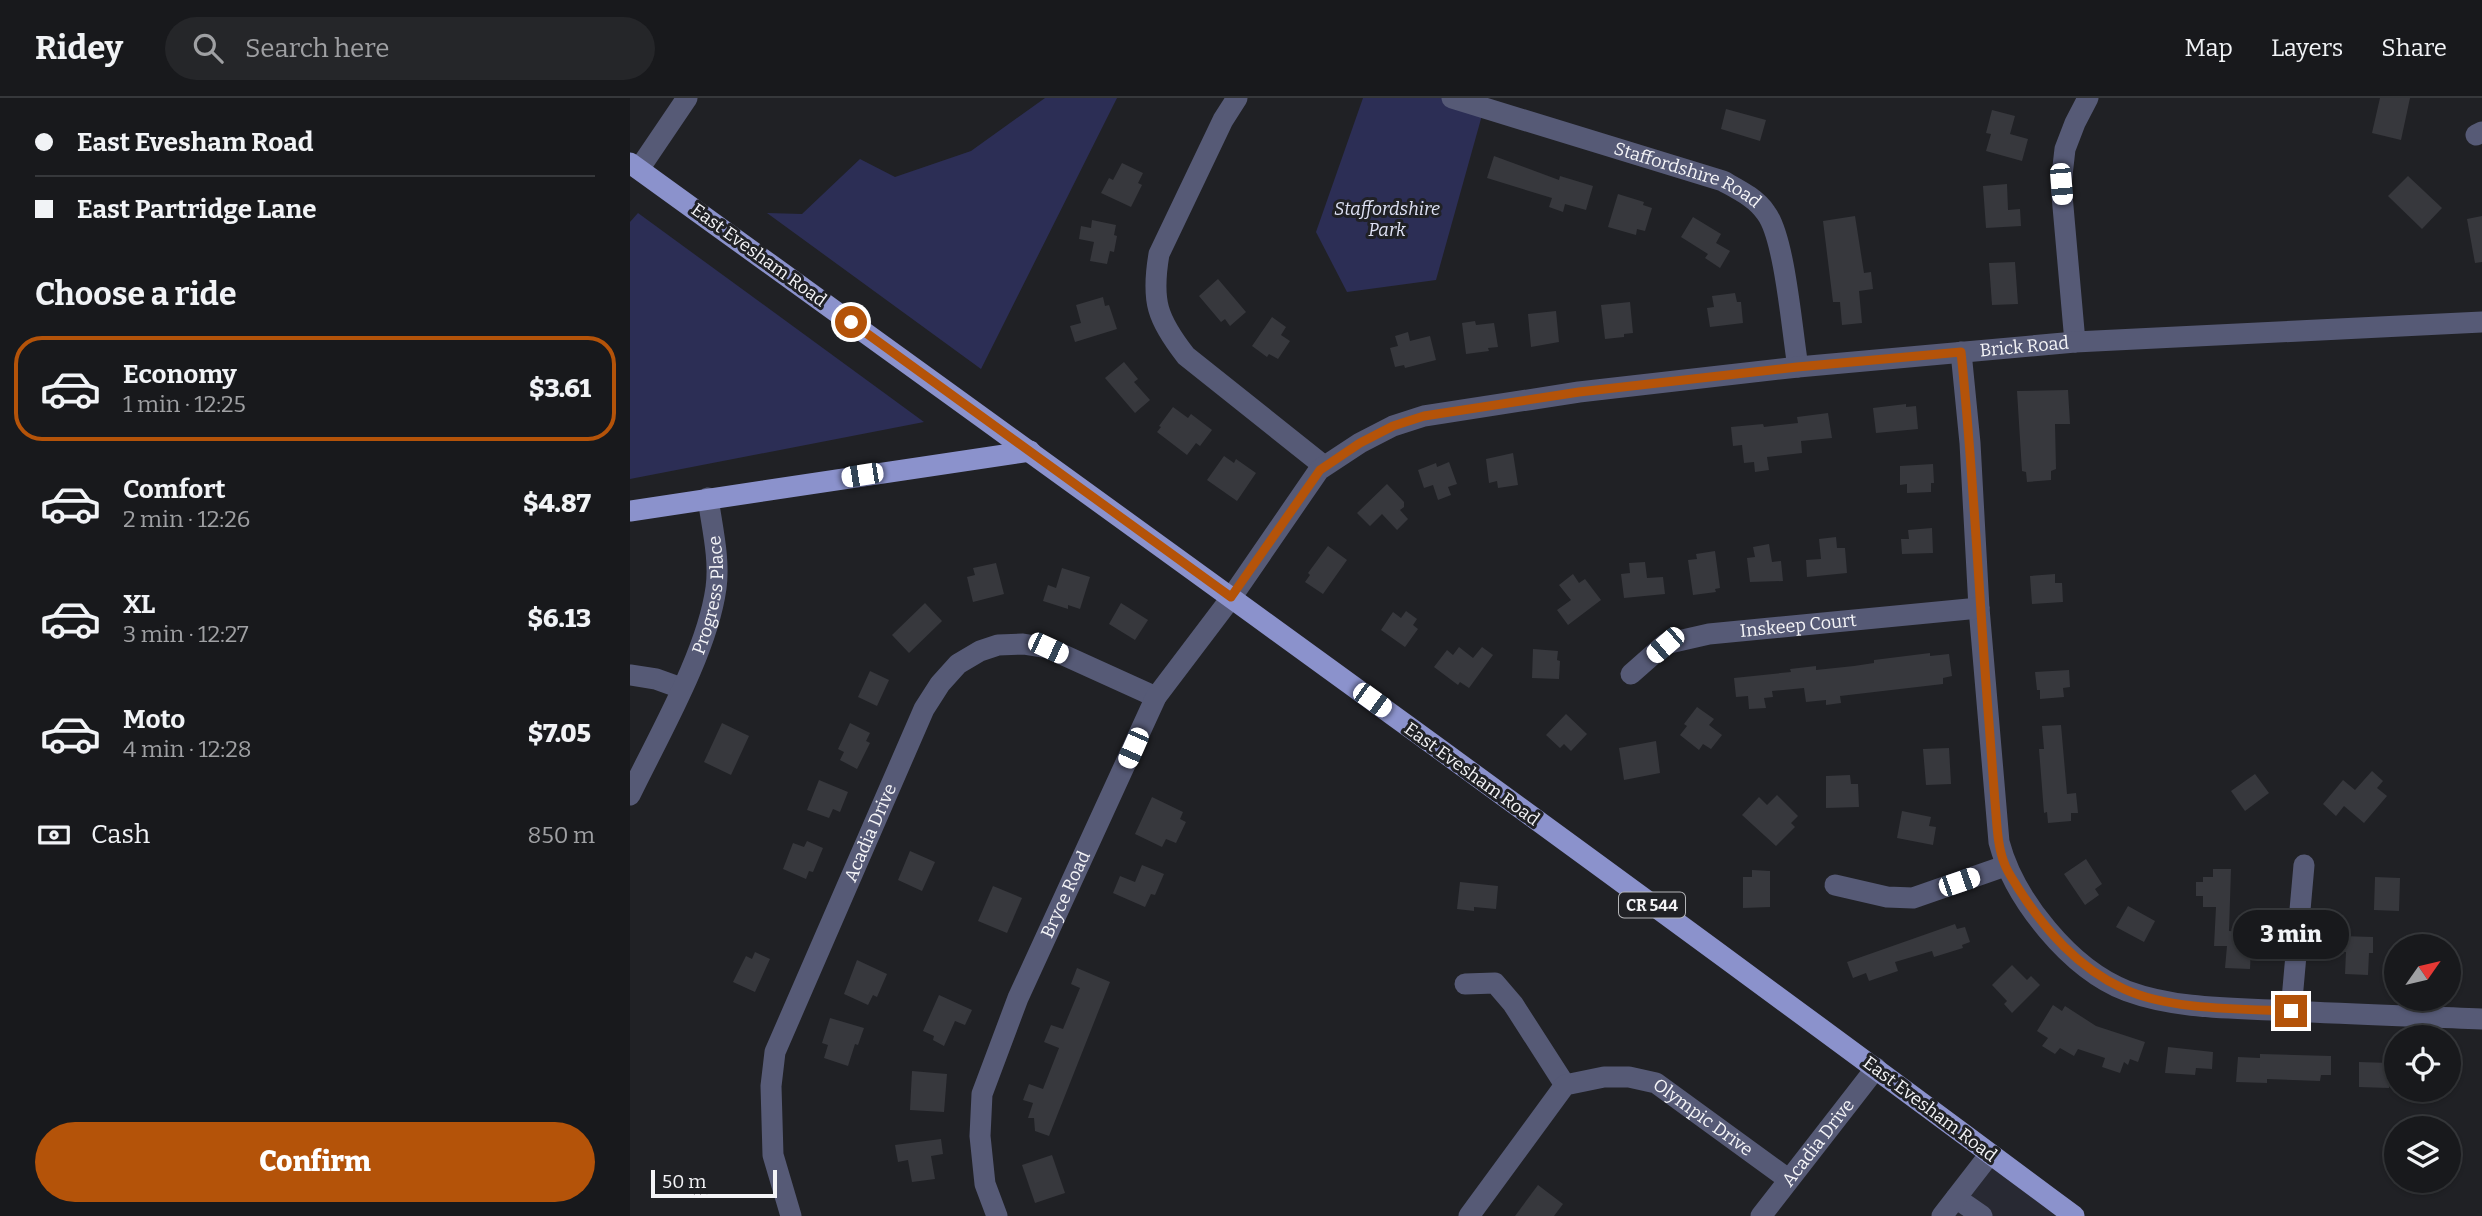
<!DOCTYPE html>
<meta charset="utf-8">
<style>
:root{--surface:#18191c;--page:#252629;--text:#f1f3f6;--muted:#9fa0a3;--line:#36383b;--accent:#b45309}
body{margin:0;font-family:Bitter,serif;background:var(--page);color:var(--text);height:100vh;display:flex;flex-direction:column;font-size:26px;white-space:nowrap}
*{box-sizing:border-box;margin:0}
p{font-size:23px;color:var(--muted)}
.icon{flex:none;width:38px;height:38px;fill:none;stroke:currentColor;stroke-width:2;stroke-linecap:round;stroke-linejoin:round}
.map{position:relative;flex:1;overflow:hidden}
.side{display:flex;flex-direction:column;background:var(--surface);width:630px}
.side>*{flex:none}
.banner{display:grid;align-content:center;height:154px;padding:0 35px;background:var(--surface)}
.needle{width:46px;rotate:56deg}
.tools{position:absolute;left:1754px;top:836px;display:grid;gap:14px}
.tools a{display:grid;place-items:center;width:77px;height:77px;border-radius:50%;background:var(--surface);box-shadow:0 2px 5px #0004,0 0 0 2px var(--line);font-size:35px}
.scale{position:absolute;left:21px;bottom:18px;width:126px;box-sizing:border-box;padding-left:7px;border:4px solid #f4f4f7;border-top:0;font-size:19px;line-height:24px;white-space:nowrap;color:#f4f4f7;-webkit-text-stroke:5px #202125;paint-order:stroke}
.end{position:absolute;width:32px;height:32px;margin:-16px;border:9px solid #b45309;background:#fff;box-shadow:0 0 0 4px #fff}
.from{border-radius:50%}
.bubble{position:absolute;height:49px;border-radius:24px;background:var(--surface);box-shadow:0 2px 5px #0004,0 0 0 2px var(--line);font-size:23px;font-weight:800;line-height:49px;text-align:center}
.car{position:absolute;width:21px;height:42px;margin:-21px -10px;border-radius:9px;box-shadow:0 0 5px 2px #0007;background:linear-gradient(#fff 24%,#345 0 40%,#fff 0 76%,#345 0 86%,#fff 0)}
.banner b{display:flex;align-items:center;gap:24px;height:66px;font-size:26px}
.banner b+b{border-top:2px solid var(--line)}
.banner i{width:18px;height:18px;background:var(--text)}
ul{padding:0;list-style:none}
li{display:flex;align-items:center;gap:21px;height:105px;margin:0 14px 10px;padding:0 21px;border:4px solid transparent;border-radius:28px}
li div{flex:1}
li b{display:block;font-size:26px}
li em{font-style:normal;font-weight:800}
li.current{border-color:var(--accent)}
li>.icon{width:63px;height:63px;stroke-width:1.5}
h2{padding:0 35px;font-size:32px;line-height:84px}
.pay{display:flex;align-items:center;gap:18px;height:77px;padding:0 35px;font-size:26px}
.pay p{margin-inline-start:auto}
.cta{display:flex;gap:14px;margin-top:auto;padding:14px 35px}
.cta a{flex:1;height:80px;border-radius:42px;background:var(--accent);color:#fff;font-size:28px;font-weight:800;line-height:80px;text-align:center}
header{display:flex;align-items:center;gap:42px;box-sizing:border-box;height:98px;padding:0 35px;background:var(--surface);border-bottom:2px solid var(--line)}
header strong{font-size:33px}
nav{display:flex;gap:38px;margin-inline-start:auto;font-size:24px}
.search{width:490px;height:63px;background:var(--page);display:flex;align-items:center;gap:18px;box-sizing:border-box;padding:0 24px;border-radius:38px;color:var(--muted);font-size:26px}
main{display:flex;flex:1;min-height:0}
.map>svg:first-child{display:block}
</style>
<header>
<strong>Ridey</strong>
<div class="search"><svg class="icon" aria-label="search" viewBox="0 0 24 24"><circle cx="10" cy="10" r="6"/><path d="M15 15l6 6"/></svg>Search here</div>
<nav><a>Map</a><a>Layers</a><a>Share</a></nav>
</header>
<main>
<section class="side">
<div class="banner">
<b><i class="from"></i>East Evesham Road</b>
<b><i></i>East Partridge Lane</b>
</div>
<h2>Choose a ride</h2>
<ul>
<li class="current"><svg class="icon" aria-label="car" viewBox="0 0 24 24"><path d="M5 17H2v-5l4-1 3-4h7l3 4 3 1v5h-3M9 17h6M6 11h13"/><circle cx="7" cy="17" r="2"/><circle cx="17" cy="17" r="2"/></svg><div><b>Economy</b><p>1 min · 12:25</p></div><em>$3.61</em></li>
<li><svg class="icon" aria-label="car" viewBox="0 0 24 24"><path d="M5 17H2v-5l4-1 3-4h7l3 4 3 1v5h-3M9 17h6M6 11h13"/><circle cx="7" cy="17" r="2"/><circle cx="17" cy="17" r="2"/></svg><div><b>Comfort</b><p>2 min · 12:26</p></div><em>$4.87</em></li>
<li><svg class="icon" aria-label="car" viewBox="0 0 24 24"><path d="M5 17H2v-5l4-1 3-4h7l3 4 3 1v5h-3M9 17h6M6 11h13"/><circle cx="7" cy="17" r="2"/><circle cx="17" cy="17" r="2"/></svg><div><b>XL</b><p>3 min · 12:27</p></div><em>$6.13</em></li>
<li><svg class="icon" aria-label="car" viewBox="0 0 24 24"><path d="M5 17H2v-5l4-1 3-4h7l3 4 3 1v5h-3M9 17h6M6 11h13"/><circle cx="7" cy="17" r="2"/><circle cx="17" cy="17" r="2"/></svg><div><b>Moto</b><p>4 min · 12:28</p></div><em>$7.05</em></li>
</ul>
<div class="pay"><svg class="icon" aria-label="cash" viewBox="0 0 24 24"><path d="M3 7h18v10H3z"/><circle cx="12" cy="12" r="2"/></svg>Cash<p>850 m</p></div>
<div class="cta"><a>Confirm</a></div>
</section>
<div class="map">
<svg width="1852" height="1118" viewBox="0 0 1852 1118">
<rect width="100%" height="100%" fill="#202125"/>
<path fill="#282933" d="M 1360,1056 L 1444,1118 L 1312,1118 Z"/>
<g fill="#2c2e55">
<path d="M 415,0 L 487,0 L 351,271 L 137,115 L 172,116 L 230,61 L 265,79 L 341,53 Z"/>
<path d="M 733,0 L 822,0 L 854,10 L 806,182 L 717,194 L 686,134 Z"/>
<path d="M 8,115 L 294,324 L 0,381 L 0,124 Z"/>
</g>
<g fill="#37383d">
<path d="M 1750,0 L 1780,0 L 1771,42 L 1742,35 Z"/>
<path d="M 1096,11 L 1136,22 L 1130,43 L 1091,31 Z"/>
<path d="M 1362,12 L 1385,18 L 1380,36 L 1398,41 L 1392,63 L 1356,53 L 1361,36 L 1356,35 Z"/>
<path d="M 864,58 L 929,82 L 930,78 L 963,88 L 956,112 L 935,106 L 933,114 L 919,109 L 922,100 L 857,80 Z"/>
<path d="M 492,65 L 513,75 L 508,85 L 512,87 L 501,109 L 471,95 L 479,80 L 483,82 Z"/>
<path d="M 1778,78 L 1812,110 L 1792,131 L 1758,98 Z"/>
<path d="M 1377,86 L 1378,112 L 1390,111 L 1391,128 L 1356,130 L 1353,88 Z"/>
<path d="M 988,96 L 1014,104 L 1013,107 L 1022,110 L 1015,133 L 1007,131 L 1006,137 L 978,129 Z"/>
<path d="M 1225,118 L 1234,175 L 1241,174 L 1243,191 L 1229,193 L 1232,225 L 1212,227 L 1210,204 L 1203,204 L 1193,123 Z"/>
<path d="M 1852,118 L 1852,164 L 1845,165 L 1837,121 Z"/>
<path d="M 1063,119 L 1091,136 L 1086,145 L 1100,153 L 1090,170 L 1075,160 L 1078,156 L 1051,139 Z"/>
<path d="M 462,122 L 486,127 L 484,137 L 487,138 L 484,154 L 480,153 L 477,166 L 460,163 L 464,144 L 449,141 L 451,128 L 461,130 Z"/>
<path d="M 1385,164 L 1388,206 L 1362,207 L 1359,165 Z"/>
<path d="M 588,181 L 616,214 L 600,228 L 595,221 L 591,224 L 569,198 Z"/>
<path d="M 1105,195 L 1107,204 L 1111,204 L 1113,225 L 1080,229 L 1077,210 L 1084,209 L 1082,198 Z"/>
<path d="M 473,199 L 475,208 L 479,207 L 487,231 L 445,244 L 440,228 L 451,225 L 446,207 Z"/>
<path d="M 1000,204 L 1003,235 L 994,236 L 994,239 L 975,241 L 971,207 Z"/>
<path d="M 926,213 L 929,244 L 901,249 L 898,216 Z"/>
<path d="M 642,219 L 656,229 L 651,237 L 660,243 L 648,261 L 639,256 L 637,259 L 622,248 Z"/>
<path d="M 845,223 L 846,227 L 864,225 L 868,249 L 858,250 L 859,253 L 836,256 L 832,225 Z"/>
<path d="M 778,234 L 780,243 L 800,238 L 806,262 L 775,270 L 774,267 L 765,269 L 760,250 L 768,248 L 765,238 Z"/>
<path d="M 494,264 L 508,281 L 504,284 L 520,302 L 505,315 L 475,280 Z"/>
<path d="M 1438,292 L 1440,326 L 1425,326 L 1426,371 L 1421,373 L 1421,382 L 1397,384 L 1396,374 L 1392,373 L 1387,293 Z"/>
<path d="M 1276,306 L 1276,309 L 1286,308 L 1288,331 L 1246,335 L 1243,310 Z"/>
<path d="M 543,309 L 558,320 L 561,316 L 582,332 L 570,348 L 566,345 L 557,357 L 527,334 L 531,329 L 529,328 Z"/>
<path d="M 1198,315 L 1202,340 L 1171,343 L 1172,355 L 1137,359 L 1139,372 L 1125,374 L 1124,364 L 1114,365 L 1112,347 L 1103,348 L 1101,329 L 1133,326 L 1134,329 L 1168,325 L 1167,319 Z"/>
<path d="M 883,355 L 888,387 L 868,390 L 867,383 L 859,385 L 856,361 Z"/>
<path d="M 594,358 L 604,365 L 606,361 L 626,375 L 607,403 L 577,382 Z"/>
<path d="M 819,364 L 827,386 L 818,389 L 821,397 L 808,402 L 803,387 L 794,390 L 788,372 L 806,365 L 807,369 Z"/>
<path d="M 1303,366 L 1304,385 L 1301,385 L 1301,394 L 1277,395 L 1277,386 L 1270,387 L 1270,368 Z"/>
<path d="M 757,386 L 774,404 L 774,409 L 770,412 L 778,421 L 767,432 L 752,416 L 740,428 L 727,415 Z"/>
<path d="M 1302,430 L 1303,455 L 1272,456 L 1271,441 L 1279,441 L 1278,432 Z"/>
<path d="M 1206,439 L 1207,450 L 1215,450 L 1217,475 L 1177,479 L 1176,462 L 1191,461 L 1189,441 Z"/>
<path d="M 1139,446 L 1142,464 L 1151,463 L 1153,483 L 1120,484 L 1117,460 L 1125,459 L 1123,449 Z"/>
<path d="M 698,448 L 717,462 L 693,496 L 675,484 L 680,477 L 678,475 Z"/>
<path d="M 1085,453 L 1090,490 L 1085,491 L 1086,494 L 1063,497 L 1058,462 L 1067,461 L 1066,456 Z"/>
<path d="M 1015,464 L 1017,480 L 1033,479 L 1035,496 L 994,500 L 991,476 L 1000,475 L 999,465 Z"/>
<path d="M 366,465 L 374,496 L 343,504 L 337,479 L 345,477 L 343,470 Z"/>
<path d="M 432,470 L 460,479 L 450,511 L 438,507 L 438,511 L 413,503 L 418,487 L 426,490 Z"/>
<path d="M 943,476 L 949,485 L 955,481 L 971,502 L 938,527 L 927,512 L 941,502 L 929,487 Z"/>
<path d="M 1425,476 L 1425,485 L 1432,485 L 1433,504 L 1402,506 L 1400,478 Z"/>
<path d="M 295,505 L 312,523 L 279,555 L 262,537 Z"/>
<path d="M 491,505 L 518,522 L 505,542 L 479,526 Z"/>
<path d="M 776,513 L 787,521 L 783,527 L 788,531 L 775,549 L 751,532 L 763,514 L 771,520 Z"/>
<path d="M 829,549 L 843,560 L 852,549 L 863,557 L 839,590 L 830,584 L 828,587 L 804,569 L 817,552 L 823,557 Z"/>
<path d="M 903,551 L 928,553 L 927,562 L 930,563 L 929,581 L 902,580 Z"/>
<path d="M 1300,555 L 1300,558 L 1319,556 L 1322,578 L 1313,580 L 1313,586 L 1210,598 L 1211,605 L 1196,607 L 1196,602 L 1176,604 L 1174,590 L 1142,593 L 1143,599 L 1134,600 L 1136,610 L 1119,611 L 1118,598 L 1106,599 L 1104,580 L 1161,574 L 1160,571 L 1186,568 L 1186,572 L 1224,568 L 1244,565 L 1244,562 Z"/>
<path d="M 1439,572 L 1440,589 L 1433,590 L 1434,599 L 1410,601 L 1410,592 L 1407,592 L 1405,574 Z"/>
<path d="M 240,573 L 259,582 L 247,608 L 228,599 Z"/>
<path d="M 1067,609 L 1084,621 L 1079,627 L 1092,637 L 1081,651 L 1073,646 L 1069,652 L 1050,637 L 1057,628 L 1054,626 Z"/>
<path d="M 936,616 L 957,636 L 941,653 L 934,646 L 930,650 L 916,637 Z"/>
<path d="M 92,625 L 119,638 L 101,677 L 74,664 Z"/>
<path d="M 220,625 L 240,635 L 236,643 L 240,645 L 227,671 L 210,662 L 214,654 L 208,651 Z"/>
<path d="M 1431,627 L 1437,696 L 1446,695 L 1448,715 L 1441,715 L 1441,723 L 1418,725 L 1417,714 L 1414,715 L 1409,651 L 1414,651 L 1412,628 Z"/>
<path d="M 1026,643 L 1030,675 L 994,682 L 989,650 Z"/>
<path d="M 1319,650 L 1321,686 L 1296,687 L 1293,651 Z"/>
<path d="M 1742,673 L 1753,683 L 1747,690 L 1757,698 L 1734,725 L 1714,708 L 1706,718 L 1693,706 L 1713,682 L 1725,692 Z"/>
<path d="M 1625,676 L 1639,695 L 1615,713 L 1601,693 Z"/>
<path d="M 1220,677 L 1221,686 L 1228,686 L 1229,709 L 1196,710 L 1196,678 Z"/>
<path d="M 189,682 L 218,694 L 210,714 L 203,711 L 199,720 L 177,712 Z"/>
<path d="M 1147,697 L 1168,718 L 1161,725 L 1165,729 L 1146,748 L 1112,717 L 1129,699 L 1137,707 Z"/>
<path d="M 522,699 L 553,714 L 550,721 L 556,724 L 546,745 L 536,741 L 532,749 L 505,736 Z"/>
<path d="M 1272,713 L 1301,719 L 1299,728 L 1306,729 L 1303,747 L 1267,740 Z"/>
<path d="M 177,743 L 193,750 L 183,774 L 179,773 L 176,781 L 153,771 L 163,745 L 174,749 Z"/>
<path d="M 280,753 L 305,764 L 292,793 L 268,782 Z"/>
<path d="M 1456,761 L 1472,786 L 1465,791 L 1469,797 L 1455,807 L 1434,776 Z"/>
<path d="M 512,767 L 534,776 L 525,797 L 521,796 L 515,809 L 483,795 L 490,778 L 505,784 Z"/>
<path d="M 1583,771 L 1601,771 L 1599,833 L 1628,835 L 1627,850 L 1621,850 L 1620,871 L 1595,870 L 1597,848 L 1584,848 L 1586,809 L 1573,809 L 1573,798 L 1566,798 L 1566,784 L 1573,784 L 1573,779 L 1583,779 Z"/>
<path d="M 1122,772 L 1140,773 L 1140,809 L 1113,810 L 1113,779 L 1122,779 Z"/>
<path d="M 1745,779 L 1770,780 L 1769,813 L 1744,812 Z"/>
<path d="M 830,784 L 868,788 L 866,811 L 844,809 L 844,813 L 827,811 Z"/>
<path d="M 363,788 L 392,800 L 377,835 L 348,823 Z"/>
<path d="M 1498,808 L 1525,823 L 1514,844 L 1486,829 Z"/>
<path d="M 1325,826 L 1327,831 L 1335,829 L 1340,844 L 1332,847 L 1333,850 L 1304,859 L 1302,853 L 1265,864 L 1268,873 L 1239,883 L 1236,875 L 1223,880 L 1217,864 Z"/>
<path d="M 1710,838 L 1743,839 L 1743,855 L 1739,855 L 1738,877 L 1715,876 L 1716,854 L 1710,854 Z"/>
<path d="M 125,854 L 140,861 L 125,894 L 103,884 L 116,858 L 122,861 Z"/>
<path d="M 227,862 L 257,876 L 247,899 L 243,897 L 238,907 L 214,896 Z"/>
<path d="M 1382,867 L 1397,882 L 1401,878 L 1410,887 L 1382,915 L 1374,906 L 1377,903 L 1362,887 Z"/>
<path d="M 447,870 L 480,884 L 419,1038 L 405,1033 L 404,1020 L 398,1020 L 403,1005 L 393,1002 L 399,986 L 413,991 L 429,950 L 414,944 L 421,927 L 433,931 L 450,890 L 441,886 Z"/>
<path d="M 309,897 L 342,912 L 335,927 L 325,923 L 314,948 L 303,942 L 304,938 L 293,933 Z"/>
<path d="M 1423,907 L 1432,913 L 1435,908 L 1466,928 L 1515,944 L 1508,964 L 1500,961 L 1498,967 L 1494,964 L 1490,975 L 1472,969 L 1475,960 L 1448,951 L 1444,958 L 1430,950 L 1425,956 L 1412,948 L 1418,940 L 1407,933 Z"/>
<path d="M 200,920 L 234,930 L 228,947 L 225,946 L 218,968 L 194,960 L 198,947 L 192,945 Z"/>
<path d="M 1538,949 L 1583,954 L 1582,971 L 1566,970 L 1565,977 L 1535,975 Z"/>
<path d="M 1630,956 L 1701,958 L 1701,977 L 1691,977 L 1690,983 L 1637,981 L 1637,985 L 1606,984 L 1608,959 L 1630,960 Z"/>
<path d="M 1729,964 L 1760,965 L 1759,990 L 1729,989 Z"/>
<path d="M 282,973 L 317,976 L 314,1014 L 280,1012 Z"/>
<path d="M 311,1041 L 313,1056 L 301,1058 L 305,1081 L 282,1084 L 278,1062 L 268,1064 L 265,1047 Z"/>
<path d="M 422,1057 L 435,1095 L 405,1105 L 392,1067 Z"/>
<path d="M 908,1087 L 933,1106 L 924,1118 L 885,1118 Z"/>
</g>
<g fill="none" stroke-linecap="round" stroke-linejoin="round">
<g stroke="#565a76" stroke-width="21">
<path d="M 607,0 L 593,22 L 529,156 C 521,203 527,221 556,258 L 694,368"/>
<path id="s1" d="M 822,0 L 1093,83 C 1109,92 1126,100 1136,115 C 1155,140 1162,234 1168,269"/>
<path d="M 1846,37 L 1852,34"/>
<path d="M 9,71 L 57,0"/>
<path d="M 1445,244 L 1431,86 L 1435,51 L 1445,25 L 1458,0"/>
<path d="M 1331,254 L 1340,345 L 1349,510 L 1369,744 C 1384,801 1440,871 1497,893 C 1543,910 1595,910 1644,912 C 1713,916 1783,918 1852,921"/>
<path id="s2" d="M 1001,576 L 1035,546 L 1079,536 L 1349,510"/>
<path d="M 0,577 L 26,581 L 51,590"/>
<path id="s3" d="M 0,697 C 29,637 77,555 86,490 C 90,461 82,429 78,400"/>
<path d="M 1205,787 L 1257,799 L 1283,800 L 1375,768"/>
<path d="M 835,886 L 865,885 L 883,906 L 935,987"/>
<path d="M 1661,913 L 1674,767"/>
<path d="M 1326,1100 L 1352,1118"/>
<path id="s4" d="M 161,1118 L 143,1057 L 141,988 L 145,954 L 294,611 L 310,586 L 328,566 L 350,553 L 368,547 L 393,546 L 418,550 L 526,599"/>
<path id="s5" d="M 367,1118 L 355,1086 L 350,1038 L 352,996 L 388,900 L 526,599 L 601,500 L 689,372 L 730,345 L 763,328 L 794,318 L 949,294 L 1168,269 L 1445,244 L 1852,224"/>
<path id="s6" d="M 839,1118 L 935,987 L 974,979 L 999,979 L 1026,985 L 1158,1081"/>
<path id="s7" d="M 1131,1118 L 1246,970"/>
<path d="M 1312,1118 L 1360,1056"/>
</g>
<g stroke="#8b92cc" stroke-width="21">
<path d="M 0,65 C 483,414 966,762 1444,1118"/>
<path d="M 0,413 L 400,353"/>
</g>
</g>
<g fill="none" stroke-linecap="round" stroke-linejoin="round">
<path stroke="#b45309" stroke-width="9" d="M 221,224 L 601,499 L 690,372 L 730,345 L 763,328 L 794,318 L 949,294 L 1167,269 L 1331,254 C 1344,378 1349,502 1359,625 C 1361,651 1363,678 1365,704 C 1367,725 1367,748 1375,767 C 1378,775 1384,783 1388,790 C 1415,832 1448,870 1494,891 C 1539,912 1611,911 1661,913"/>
</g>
<g text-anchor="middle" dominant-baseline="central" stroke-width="6" stroke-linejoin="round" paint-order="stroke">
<rect fill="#202125" stroke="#b4b5b8" stroke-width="2" x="989" y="794.5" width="66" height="25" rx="5"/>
<g font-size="16" font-weight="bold" fill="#f4f4f7">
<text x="1022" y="807">CR 544</text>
</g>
<g font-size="18" fill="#f4f4f7" stroke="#202125">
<text stroke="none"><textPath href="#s1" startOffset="248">Staffordshire Road</textPath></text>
<text transform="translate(129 157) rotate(36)">East Evesham Road</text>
<text stroke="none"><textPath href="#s5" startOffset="1561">Brick Road</textPath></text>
<text stroke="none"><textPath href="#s3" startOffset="217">Progress Place</textPath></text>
<text stroke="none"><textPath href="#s2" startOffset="180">Inskeep Court</textPath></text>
<text transform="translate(842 676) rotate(36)">East Evesham Road</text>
<text stroke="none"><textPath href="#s4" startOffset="406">Acadia Drive</textPath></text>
<text stroke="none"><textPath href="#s5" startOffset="341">Bryce Road</textPath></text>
<text transform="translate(1300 1011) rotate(37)">East Evesham Road</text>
<text stroke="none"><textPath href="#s6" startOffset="313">Olympic Drive</textPath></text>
<text stroke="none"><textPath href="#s7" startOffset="93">Acadia Drive</textPath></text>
</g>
<g font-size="18" font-style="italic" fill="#dfe2f5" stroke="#202125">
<text x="757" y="111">Staffordshire<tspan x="757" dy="21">Park</tspan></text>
</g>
</g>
</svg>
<div class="tools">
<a><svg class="needle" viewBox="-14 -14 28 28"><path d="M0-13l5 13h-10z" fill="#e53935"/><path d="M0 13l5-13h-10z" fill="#9fa0a3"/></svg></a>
<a><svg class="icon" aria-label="locate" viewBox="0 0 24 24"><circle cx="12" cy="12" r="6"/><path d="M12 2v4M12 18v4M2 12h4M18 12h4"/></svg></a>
<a><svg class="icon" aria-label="layers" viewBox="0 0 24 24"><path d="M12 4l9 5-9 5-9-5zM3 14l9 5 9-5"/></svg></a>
</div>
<div class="scale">50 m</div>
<i class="end from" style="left:221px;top:224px"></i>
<i class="end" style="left:1661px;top:913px"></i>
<div class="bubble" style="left:1603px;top:812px;width:116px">3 min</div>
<i class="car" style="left:1431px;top:86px;rotate:175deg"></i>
<i class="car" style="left:232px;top:377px;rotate:261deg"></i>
<i class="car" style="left:1035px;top:547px;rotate:229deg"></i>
<i class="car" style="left:418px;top:550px;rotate:115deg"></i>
<i class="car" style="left:742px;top:602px;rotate:126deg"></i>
<i class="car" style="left:503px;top:650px;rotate:204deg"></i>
<i class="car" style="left:1329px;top:784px;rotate:71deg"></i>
</div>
</main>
